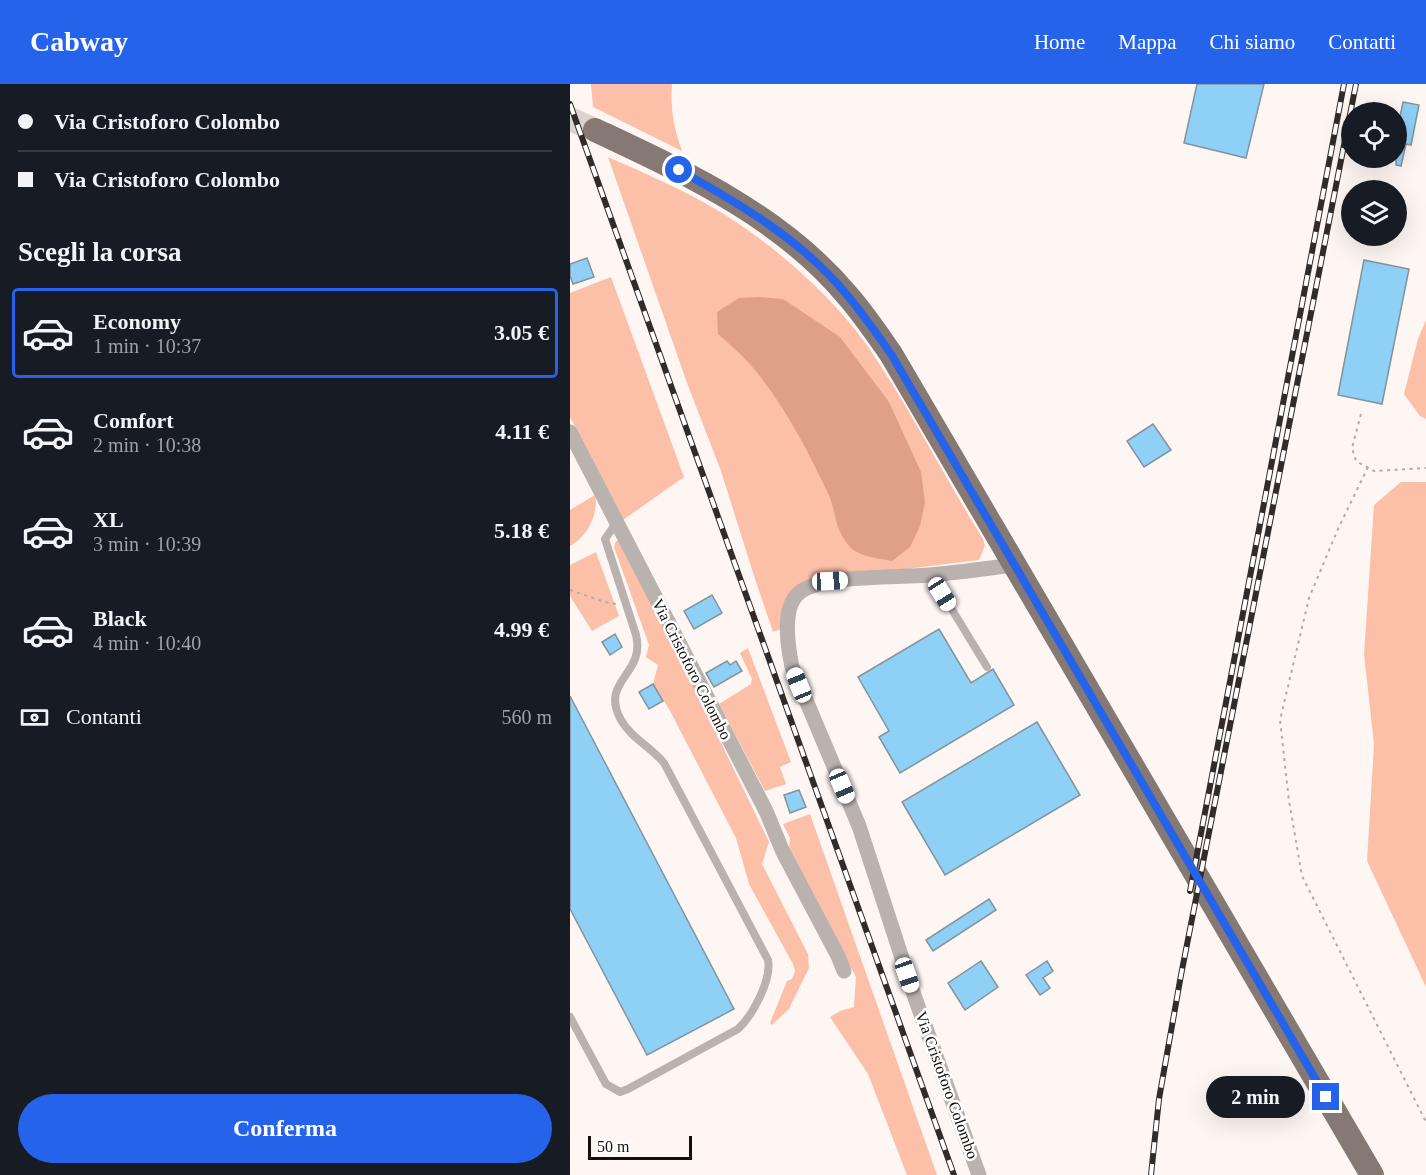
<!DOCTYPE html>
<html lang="it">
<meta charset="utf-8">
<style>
:root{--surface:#171b24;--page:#242831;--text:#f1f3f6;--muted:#9ea1a6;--line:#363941;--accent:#2563eb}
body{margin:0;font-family:"Times New Roman",serif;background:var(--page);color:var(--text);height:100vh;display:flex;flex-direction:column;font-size:22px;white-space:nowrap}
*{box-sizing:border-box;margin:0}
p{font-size:20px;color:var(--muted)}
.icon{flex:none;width:33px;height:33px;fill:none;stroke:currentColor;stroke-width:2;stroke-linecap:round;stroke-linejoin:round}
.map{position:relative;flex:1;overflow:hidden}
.drawer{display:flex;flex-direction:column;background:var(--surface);width:570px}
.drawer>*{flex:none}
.guide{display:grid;align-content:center;height:132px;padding:0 18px;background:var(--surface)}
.tools{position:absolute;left:771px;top:18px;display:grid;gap:12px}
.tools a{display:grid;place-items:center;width:66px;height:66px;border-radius:50%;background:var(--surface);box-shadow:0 6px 24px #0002;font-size:30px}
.scale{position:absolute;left:18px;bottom:15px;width:104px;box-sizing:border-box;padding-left:6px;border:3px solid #140e0c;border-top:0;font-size:16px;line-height:21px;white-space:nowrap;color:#140e0c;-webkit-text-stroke:4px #fff;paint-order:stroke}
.end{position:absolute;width:27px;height:27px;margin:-14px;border:8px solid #2563eb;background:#fff;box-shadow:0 0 0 3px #fff}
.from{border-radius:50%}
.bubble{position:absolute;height:42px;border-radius:21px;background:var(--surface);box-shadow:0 6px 24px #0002;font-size:20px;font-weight:700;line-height:42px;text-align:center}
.car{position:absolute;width:18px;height:36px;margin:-18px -9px;border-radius:8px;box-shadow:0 0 4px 2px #0007;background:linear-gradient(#fff 24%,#345 0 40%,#fff 0 76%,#345 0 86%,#fff 0)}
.guide b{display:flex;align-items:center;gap:21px;height:57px;font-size:22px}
.guide b+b{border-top:2px solid var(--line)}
.guide i{width:15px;height:15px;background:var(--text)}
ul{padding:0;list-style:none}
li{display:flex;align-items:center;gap:18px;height:90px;margin:0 12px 9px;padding:0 6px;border:3px solid transparent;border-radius:6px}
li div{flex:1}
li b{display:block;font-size:22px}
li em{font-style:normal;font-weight:700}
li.selected{border-color:var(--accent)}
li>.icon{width:54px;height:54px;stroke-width:1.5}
h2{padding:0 18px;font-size:27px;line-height:72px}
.pay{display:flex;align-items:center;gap:15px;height:66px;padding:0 18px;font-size:22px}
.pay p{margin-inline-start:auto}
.primary-button{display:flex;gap:12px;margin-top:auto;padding:12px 18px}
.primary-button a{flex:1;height:69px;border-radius:36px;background:var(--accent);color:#fff;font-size:24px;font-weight:700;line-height:69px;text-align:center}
header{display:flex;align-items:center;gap:36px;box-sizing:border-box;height:84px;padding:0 30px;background:var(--accent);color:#fff}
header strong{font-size:28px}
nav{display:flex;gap:33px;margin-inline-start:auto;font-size:21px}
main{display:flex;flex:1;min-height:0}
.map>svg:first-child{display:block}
</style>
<header>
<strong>Cabway</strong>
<nav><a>Home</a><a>Mappa</a><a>Chi siamo</a><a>Contatti</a></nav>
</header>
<main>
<section class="drawer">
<div class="guide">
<b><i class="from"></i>Via Cristoforo Colombo</b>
<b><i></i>Via Cristoforo Colombo</b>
</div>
<h2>Scegli la corsa</h2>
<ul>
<li class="selected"><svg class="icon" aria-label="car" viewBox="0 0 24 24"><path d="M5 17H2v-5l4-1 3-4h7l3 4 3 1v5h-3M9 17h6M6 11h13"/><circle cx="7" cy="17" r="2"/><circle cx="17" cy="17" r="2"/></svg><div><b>Economy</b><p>1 min · 10:37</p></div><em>3.05 €</em></li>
<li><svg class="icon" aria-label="car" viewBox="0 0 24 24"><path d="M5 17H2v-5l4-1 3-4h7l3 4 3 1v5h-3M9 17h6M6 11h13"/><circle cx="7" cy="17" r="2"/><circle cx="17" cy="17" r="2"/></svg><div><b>Comfort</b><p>2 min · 10:38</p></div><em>4.11 €</em></li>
<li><svg class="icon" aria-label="car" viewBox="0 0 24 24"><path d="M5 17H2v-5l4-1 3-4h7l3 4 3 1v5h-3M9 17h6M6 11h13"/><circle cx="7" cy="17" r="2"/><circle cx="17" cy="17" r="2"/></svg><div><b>XL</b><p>3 min · 10:39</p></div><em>5.18 €</em></li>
<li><svg class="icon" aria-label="car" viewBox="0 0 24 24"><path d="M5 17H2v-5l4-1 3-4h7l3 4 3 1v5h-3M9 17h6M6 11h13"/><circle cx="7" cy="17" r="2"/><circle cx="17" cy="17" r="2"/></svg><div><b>Black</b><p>4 min · 10:40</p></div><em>4.99 €</em></li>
</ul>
<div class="pay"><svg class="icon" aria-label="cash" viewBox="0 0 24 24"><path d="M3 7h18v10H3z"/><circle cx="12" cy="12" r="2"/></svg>Contanti<p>560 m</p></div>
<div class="primary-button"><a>Conferma</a></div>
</section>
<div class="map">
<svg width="856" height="1091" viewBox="0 0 856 1091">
<rect width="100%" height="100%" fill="#fdf6f3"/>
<g fill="#fcbfa8">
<path d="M 21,0 L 102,0 C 100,23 104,45 112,67 L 23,23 Z"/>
<path d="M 38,73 C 77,90 116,107 152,129 C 205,162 260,210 296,260 C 339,322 373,391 413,455 L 415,462 L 409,476 L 239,497 L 214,544 L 203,548 L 185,495 L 151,387 L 117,299 Z"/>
<path d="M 41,193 L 114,393 L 53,436 L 0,333 L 0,209 Z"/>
<path d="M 856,236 L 856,335 L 850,332 L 834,310 L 848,255 Z"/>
<path d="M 831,398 L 856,398 L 856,903 L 797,777 L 804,660 L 794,570 L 804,421 Z"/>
<path d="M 25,411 C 29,430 17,453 0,462 L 0,426 Z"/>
<path d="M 46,457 L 49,457 L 123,601 L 199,758 L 192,780 L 238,870 L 239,884 L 219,925 L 202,941 L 200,939 L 217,897 L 222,895 L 225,887 L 223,880 L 179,800 L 166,754 L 99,625 L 83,600 L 88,581 L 76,573 L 79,561 L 44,463 Z"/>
<path d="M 26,468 L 49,532 L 22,547 L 0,512 L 0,481 Z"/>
<path d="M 178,564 L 221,678 L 210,683 L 216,700 L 195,707 L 149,620 L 181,600 L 182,595 L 170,569 Z"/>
<path d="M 240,730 L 367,1091 L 337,1091 L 298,990 L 260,933 L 270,927 L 284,923 L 286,893 L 219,768 L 220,754 L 213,740 Z"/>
</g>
<path fill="#e09f87" d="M 189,213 L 213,215 L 270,253 L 319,318 L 351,388 L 355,418 L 350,442 L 340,463 L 322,477 C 308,474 289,473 279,462 C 263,443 267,427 257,407 C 236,363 211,315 178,278 C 169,268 158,259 148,250 L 147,228 L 169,214 Z"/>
<g fill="#8ed0f6" stroke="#84939c" stroke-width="1.5">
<path d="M 627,0 L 694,0 L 676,74 L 614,59 Z"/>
<path d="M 833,18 L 849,21 L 841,61 L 836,60 L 831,82 L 826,81 L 826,51 Z"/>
<path d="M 17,174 L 24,193 L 3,200 L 0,192 L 0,180 Z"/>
<path d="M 794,176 L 839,185 L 812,320 L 768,311 Z"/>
<path d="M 583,340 L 601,366 L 574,383 L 557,357 Z"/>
<path d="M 142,511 L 152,529 L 124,545 L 114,527 Z"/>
<path d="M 369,545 L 401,599 L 423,585 L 444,621 L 330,689 L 309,653 L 319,647 L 288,593 Z"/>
<path d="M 45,550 L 52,563 L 40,571 L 32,558 Z"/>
<path d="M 157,577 L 160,581 L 166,577 L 172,587 L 144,603 L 136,589 Z"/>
<path d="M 83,600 L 93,617 L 79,625 L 69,608 Z"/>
<path d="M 0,612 L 164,925 L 77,971 L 0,825 Z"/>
<path d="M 467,638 L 510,711 L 375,791 L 332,718 Z"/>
<path d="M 229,706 L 236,723 L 220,729 L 214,711 Z"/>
<path d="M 419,815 L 426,826 L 363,867 L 356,856 Z"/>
<path d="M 411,877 L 428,903 L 395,926 L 378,899 Z"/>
<path d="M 477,877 L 483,887 L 473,894 L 480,904 L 470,911 L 456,891 Z"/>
</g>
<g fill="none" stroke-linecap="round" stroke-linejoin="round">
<path stroke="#dad3d0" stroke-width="24" stroke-dasharray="24 12" stroke-linecap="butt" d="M 0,35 L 25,46"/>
<g stroke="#b2aca9" stroke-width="2" stroke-dasharray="3 4.5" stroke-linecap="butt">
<path d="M 791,330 L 782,364 L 786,377 L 804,387 L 856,384"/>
<path d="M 798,383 L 768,445 L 739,514 L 710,636 L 719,717 L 732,792 L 856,1038"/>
<path d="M 0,506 L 35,518 L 46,520"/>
</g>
<g stroke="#bab2af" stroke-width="8">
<path d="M 361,491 L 417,583"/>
<path d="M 0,933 L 36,1000 L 50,1008 L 58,1005 L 168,945 C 182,932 202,896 198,876 L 94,679 C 81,663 61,654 51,636 C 29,596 76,591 66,551 L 35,455 L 46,439"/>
</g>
<g stroke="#bab2af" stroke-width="15">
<path d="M 0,348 L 196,727 L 213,768 L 268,872 L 274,887"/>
<path d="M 409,1091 L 344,911 L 289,742 L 222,583 C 218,563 211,524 229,509 C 251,490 328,494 359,491 C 388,489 417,484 445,481"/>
</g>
<path stroke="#867873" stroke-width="24" d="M 25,46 C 116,89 211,132 277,211 C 293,229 307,250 321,270 L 802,1091"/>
<defs>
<g id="rail">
<path d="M 0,20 L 384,1091"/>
<path d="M 620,807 L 774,0"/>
<path d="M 581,1091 L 589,1015 L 611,891 L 786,0"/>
</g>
</defs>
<use href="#rail" stroke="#312b29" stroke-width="6"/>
<use href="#rail" stroke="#fff" stroke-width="4" stroke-dasharray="11" stroke-linecap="butt"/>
</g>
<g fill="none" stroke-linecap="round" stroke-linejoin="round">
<path stroke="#2563eb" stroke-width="8" d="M 109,86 C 170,120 232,156 277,211 C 293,230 307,250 321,270 L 756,1013"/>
</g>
<g text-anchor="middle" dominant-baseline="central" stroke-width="5" stroke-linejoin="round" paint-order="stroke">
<g font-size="16" fill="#140e0c" stroke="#fff">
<text transform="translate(122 585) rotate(63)">Via Cristoforo Colombo</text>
<text transform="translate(377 1001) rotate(70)">Via Cristoforo Colombo</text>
</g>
</g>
</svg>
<div class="tools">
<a><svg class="icon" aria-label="locate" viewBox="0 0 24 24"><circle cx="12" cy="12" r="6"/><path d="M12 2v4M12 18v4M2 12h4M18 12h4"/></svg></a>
<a><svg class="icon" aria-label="layers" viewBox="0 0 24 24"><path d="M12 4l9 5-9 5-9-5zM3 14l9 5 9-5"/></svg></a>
</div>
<div class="scale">50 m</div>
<i class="end from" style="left:109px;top:86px"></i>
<i class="end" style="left:756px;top:1013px"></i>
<div class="bubble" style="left:636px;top:992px;width:99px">2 min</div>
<i class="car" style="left:260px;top:497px;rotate:87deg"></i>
<i class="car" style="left:372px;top:510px;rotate:148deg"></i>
<i class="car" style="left:229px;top:601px;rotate:338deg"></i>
<i class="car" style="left:272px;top:702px;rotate:157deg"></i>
<i class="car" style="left:337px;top:891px;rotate:161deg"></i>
</div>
</main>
